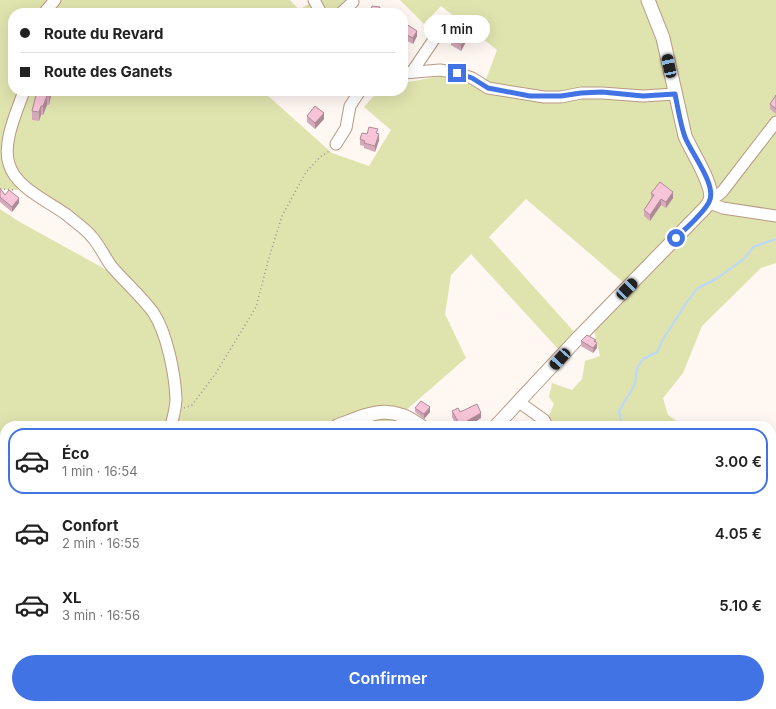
<!DOCTYPE html>
<html lang="fr">
<meta charset="utf-8">
<style>
:root{--surface:#fff;--page:#f6f6f6;--text:#222;--muted:#767676;--line:#e0e0e0;--accent:#4273e4}
body{margin:0;font-family:Inter,sans-serif;background:var(--page);color:var(--text);height:100vh;display:flex;flex-direction:column;font-size:15px;white-space:nowrap}
*{box-sizing:border-box;margin:0}
p{font-size:13px;color:var(--muted)}
.icon{flex:none;width:22px;height:22px;fill:none;stroke:currentColor;stroke-width:2;stroke-linecap:round;stroke-linejoin:round}
.map{position:relative;flex:1;overflow:hidden}
.details{position:absolute;left:0px;top:421px;width:776px;height:288px;display:flex;flex-direction:column;background:var(--surface);border-radius:16px 16px 0 0;box-shadow:0 4px 16px #0002}
.details>*{flex:none}
.top-card{position:absolute;left:8px;top:8px;width:400px;height:88px;border-radius:16px;box-shadow:0 4px 16px #0002;display:grid;align-content:center;height:88px;padding:0 12px;background:var(--surface)}
.end{position:absolute;width:18px;height:18px;margin:-9px;border:5px solid #4273e4;background:#fff;box-shadow:0 0 0 2px #fff}
.from{border-radius:50%}
.bubble{position:absolute;height:28px;border-radius:14px;background:var(--surface);box-shadow:0 4px 16px #0002;font-size:13px;font-weight:600;line-height:28px;text-align:center}
.car{position:absolute;width:12px;height:24px;margin:-12px -6px;border-radius:5px;box-shadow:0 0 3px 1px #0007;background:linear-gradient(#222 24%,#8ab4d8 0 40%,#222 0 76%,#8ab4d8 0 86%,#222 0)}
.top-card b{display:flex;align-items:center;gap:14px;height:38px;font-size:15px}
.top-card b+b{border-top:1px solid var(--line)}
.top-card i{width:10px;height:10px;background:var(--text)}
ul{padding:7px 0 0;list-style:none}
li{display:flex;align-items:center;gap:12px;height:66px;margin:0 8px 6px;padding:0 4px;border:2px solid transparent;border-radius:16px}
li div{flex:1}
li b{display:block;font-size:15px}
li em{font-style:normal;font-weight:600}
li.current{border-color:var(--accent)}
li>.icon{width:36px;height:36px;stroke-width:1.5}
.action{display:flex;gap:8px;margin-top:auto;padding:8px 12px}
.action a{flex:1;height:46px;border-radius:24px;background:var(--accent);color:#fff;font-size:16px;font-weight:600;line-height:46px;text-align:center}
.map>svg:first-child{display:block}
</style>
<div class="map">
<svg width="776" height="709" viewBox="0 0 776 709">
<rect width="100%" height="100%" fill="#fef7f2"/>
<g fill="#dfe3ae">
<path d="M 0,0 L 290,0 L 299,10 L 310,3 L 315,13 L 13,13 L 13,91 L 270,91 L 267,95 L 332,153 L 369,166 L 391,130 L 364,107 L 378,91 L 403,91 L 403,83 L 441,76 L 485,82 L 497,50 L 441,6 L 424,24 L 400,0 L 776,0 L 776,263 L 761,268 L 702,326 L 683,373 L 663,398 L 668,415 L 684,426 L 550,426 L 548,418 L 554,404 L 549,397 L 552,383 L 572,390 L 582,379 L 585,361 L 600,356 L 593,326 L 623,282 L 526,199 L 489,237 L 576,334 L 560,351 L 471,254 L 451,275 L 445,314 L 466,358 L 405,411 L 424,426 L 366,426 L 365,424 L 358,426 L 5,426 L 5,640 L 0,644 L 0,209 L 18,221 L 112,273 L 89,237 L 20,188 L 18,190 L 0,189 Z"/>
<path d="M 318,0 L 348,0 L 335,13 L 326,13 Z"/>
<path d="M 771,483 L 776,486 L 776,549 L 771,547 Z"/>
<path d="M 74,704 L 594,704 L 593,709 L 77,709 Z"/>
</g>
<g fill="none" stroke-linecap="round" stroke-linejoin="round">
<g stroke="#bad7fe" stroke-width="2">
<path d="M 622,426 L 619,411 L 635,384 L 637,368 L 643,359 L 657,352 L 663,339 L 687,302 L 698,288 L 716,279 L 745,258 L 753,247 L 776,239"/>
<path d="M 516,709 L 516,704"/>
</g>
<defs>
<g id="minor">
<path d="M 314,0 L 321,13"/>
<path d="M 44,13 L 55,0"/>
<path d="M 341,13 L 353,2"/>
<path d="M 412,72 L 441,29"/>
<path d="M 403,73 L 440,70 L 457,73 L 472,78 L 488,88 L 544,97 L 561,97 L 581,93 L 602,93 L 643,96 L 675,94"/>
<path d="M 24,91 C 17,111 2,143 9,164 C 16,188 48,201 67,215 C 75,222 86,229 92,237 C 100,246 105,258 112,267 C 125,282 141,296 153,312 C 167,333 175,374 176,399 C 176,408 173,417 171,426"/>
<path d="M 776,122 L 722,192 L 710,201 L 715,205 L 723,208 L 776,216"/>
<path d="M 336,144 L 346,128 L 350,106 L 360,91"/>
<path d="M 519,402 L 544,420 L 547,426"/>
<path d="M 0,473 L 5,474"/>
</g>
<g id="major">
<path d="M 337,426 C 370,414 389,402 421,426"/>
<path d="M 496,426 L 578,338 L 705,208 C 707,206 709,203 710,200 C 715,186 691,151 685,136 L 663,38 L 648,0"/>
<path d="M 69,704 L 72,709"/>
</g>
</defs>
<use href="#minor" stroke="#b89983" stroke-width="13"/>
<use href="#major" stroke="#b89983" stroke-width="15"/>
<g stroke="#9b928c" stroke-width="1.5" stroke-dasharray="1 3" stroke-linecap="butt">
<path d="M 0,189 L 15,190"/>
<path d="M 184,408 L 192,405 L 216,373 L 256,307 L 268,261 L 282,216 L 306,172 L 320,157 L 331,150"/>
<path d="M 771,698 L 776,696"/>
<path d="M 18,709 L 22,704"/>
<path d="M 745,709 L 757,704"/>
</g>
<use href="#minor" stroke="#fff" stroke-width="11"/>
<use href="#major" stroke="#fff" stroke-width="13"/>
</g>
<g fill="#d4a9b9">
<path d="M 365,10 L 380,11 L 381,13 L 365,13 Z"/>
<path d="M 403,22 L 417,36 L 413,44 L 403,39 Z"/>
<path d="M 451,38 L 466,42 L 461,51 L 451,45 Z"/>
<path d="M 37,91 L 52,91 L 49,105 L 47,105 L 43,115 L 41,115 L 39,121 L 32,120 L 32,111 Z"/>
<path d="M 776,95 L 776,114 L 770,109 L 770,104 Z"/>
<path d="M 307,116 L 324,119 L 315,129 L 307,122 Z"/>
<path d="M 367,134 L 378,134 L 379,140 L 375,152 L 364,148 L 364,146 L 360,145 L 360,139 Z"/>
<path d="M 0,188 L 5,195 L 19,203 L 12,212 L 0,202 Z"/>
<path d="M 651,193 L 673,198 L 666,208 L 661,205 L 650,221 L 644,216 L 644,210 L 651,199 Z"/>
<path d="M 581,341 L 596,342 L 597,348 L 593,353 L 581,346 Z"/>
<path d="M 415,408 L 430,412 L 424,419 L 415,412 Z"/>
<path d="M 452,411 L 460,412 L 481,418 L 469,426 L 457,426 L 452,417 Z"/>
<path d="M 5,644 L 5,652 L 4,651 L 4,645 Z"/>
<path d="M 27,704 L 44,704 L 40,709 L 28,709 L 27,708 Z"/>
</g>
<g fill="#ad8a96">
<path d="M 417,31 L 417,36 L 413,44 L 413,38 Z"/>
<path d="M 466,36 L 466,42 L 461,51 L 461,45 Z"/>
<path d="M 50,91 L 52,91 L 49,105 L 49,96 Z"/>
<path d="M 47,96 L 47,105 L 43,115 L 43,106 Z"/>
<path d="M 41,106 L 41,115 L 39,121 L 39,112 Z"/>
<path d="M 324,113 L 324,119 L 315,129 L 315,123 Z"/>
<path d="M 379,134 L 379,140 L 375,152 L 375,146 Z"/>
<path d="M 673,192 L 673,198 L 666,208 L 666,202 Z"/>
<path d="M 19,198 L 19,203 L 12,212 L 12,207 Z"/>
<path d="M 661,199 L 661,205 L 650,221 L 650,215 Z"/>
<path d="M 596,340 L 596,344 L 597,343 L 597,348 L 593,353 L 594,341 Z"/>
<path d="M 430,407 L 430,412 L 424,419 L 424,414 Z"/>
<path d="M 481,413 L 481,418 L 469,426 L 460,426 L 460,425 Z"/>
<path d="M 40,704 L 44,704 L 40,709 L 35,709 Z"/>
</g>
<g fill="#f7c5d7" stroke="#ad8a96">
<path d="M 372,6 L 380,7 L 379,11 L 381,11 L 380,13 L 370,13 L 365,10 L 371,10 Z"/>
<path d="M 351,10 L 360,11 L 360,13 L 351,13 Z"/>
<path d="M 403,22 L 417,31 L 413,38 L 403,33 Z"/>
<path d="M 456,29 L 466,36 L 461,45 L 451,38 Z"/>
<path d="M 37,91 L 50,91 L 49,96 L 47,96 L 43,106 L 41,106 L 39,112 L 32,111 Z"/>
<path d="M 776,95 L 776,109 L 770,104 Z"/>
<path d="M 315,106 L 324,113 L 315,123 L 307,116 Z"/>
<path d="M 369,127 L 378,129 L 376,133 L 379,134 L 375,146 L 364,143 L 365,141 L 360,139 L 362,133 L 367,134 Z"/>
<path d="M 660,182 L 673,192 L 666,202 L 661,199 L 650,215 L 644,210 L 654,195 L 651,193 Z"/>
<path d="M 0,188 L 5,195 L 9,190 L 19,198 L 12,207 L 0,197 Z"/>
<path d="M 587,335 L 596,340 L 594,341 L 597,343 L 593,348 L 581,341 Z"/>
<path d="M 421,401 L 430,407 L 424,414 L 415,408 Z"/>
<path d="M 477,404 L 481,413 L 460,425 L 452,411 L 458,408 L 460,412 Z"/>
<path d="M 28,704 L 40,704 L 35,709 L 34,709 Z"/>
</g>
<g fill="none" stroke-linecap="round" stroke-linejoin="round">
<path stroke="#4273e4" stroke-width="5" d="M 457,73 L 472,78 L 488,88 L 530,96 L 561,96 L 581,93 L 602,92 L 643,96 L 675,94 C 678,108 680,123 685,137 C 691,153 718,186 709,202 C 704,213 685,229 676,238"/>
</g>
</svg>
<i class="end from" style="left:676px;top:238px"></i>
<i class="end" style="left:457px;top:73px"></i>
<div class="bubble" style="left:424px;top:15px;width:66px">1 min</div>
<i class="car" style="left:669px;top:66px;rotate:348deg"></i>
<i class="car" style="left:627px;top:289px;rotate:44deg"></i>
<i class="car" style="left:560px;top:359px;rotate:222deg"></i>
<div class="top-card">
<b><i class="from"></i>Route du Revard</b>
<b><i></i>Route des Ganets</b>
</div>
<section class="details">
<ul>
<li class="current"><svg class="icon" aria-label="car" viewBox="0 0 24 24"><path d="M5 17H2v-5l4-1 3-4h7l3 4 3 1v5h-3M9 17h6M6 11h13"/><circle cx="7" cy="17" r="2"/><circle cx="17" cy="17" r="2"/></svg><div><b>Éco</b><p>1 min · 16:54</p></div><em>3.00 €</em></li>
<li><svg class="icon" aria-label="car" viewBox="0 0 24 24"><path d="M5 17H2v-5l4-1 3-4h7l3 4 3 1v5h-3M9 17h6M6 11h13"/><circle cx="7" cy="17" r="2"/><circle cx="17" cy="17" r="2"/></svg><div><b>Confort</b><p>2 min · 16:55</p></div><em>4.05 €</em></li>
<li><svg class="icon" aria-label="car" viewBox="0 0 24 24"><path d="M5 17H2v-5l4-1 3-4h7l3 4 3 1v5h-3M9 17h6M6 11h13"/><circle cx="7" cy="17" r="2"/><circle cx="17" cy="17" r="2"/></svg><div><b>XL</b><p>3 min · 16:56</p></div><em>5.10 €</em></li>
</ul>
<div class="action"><a>Confirmer</a></div>
</section>
</div>
